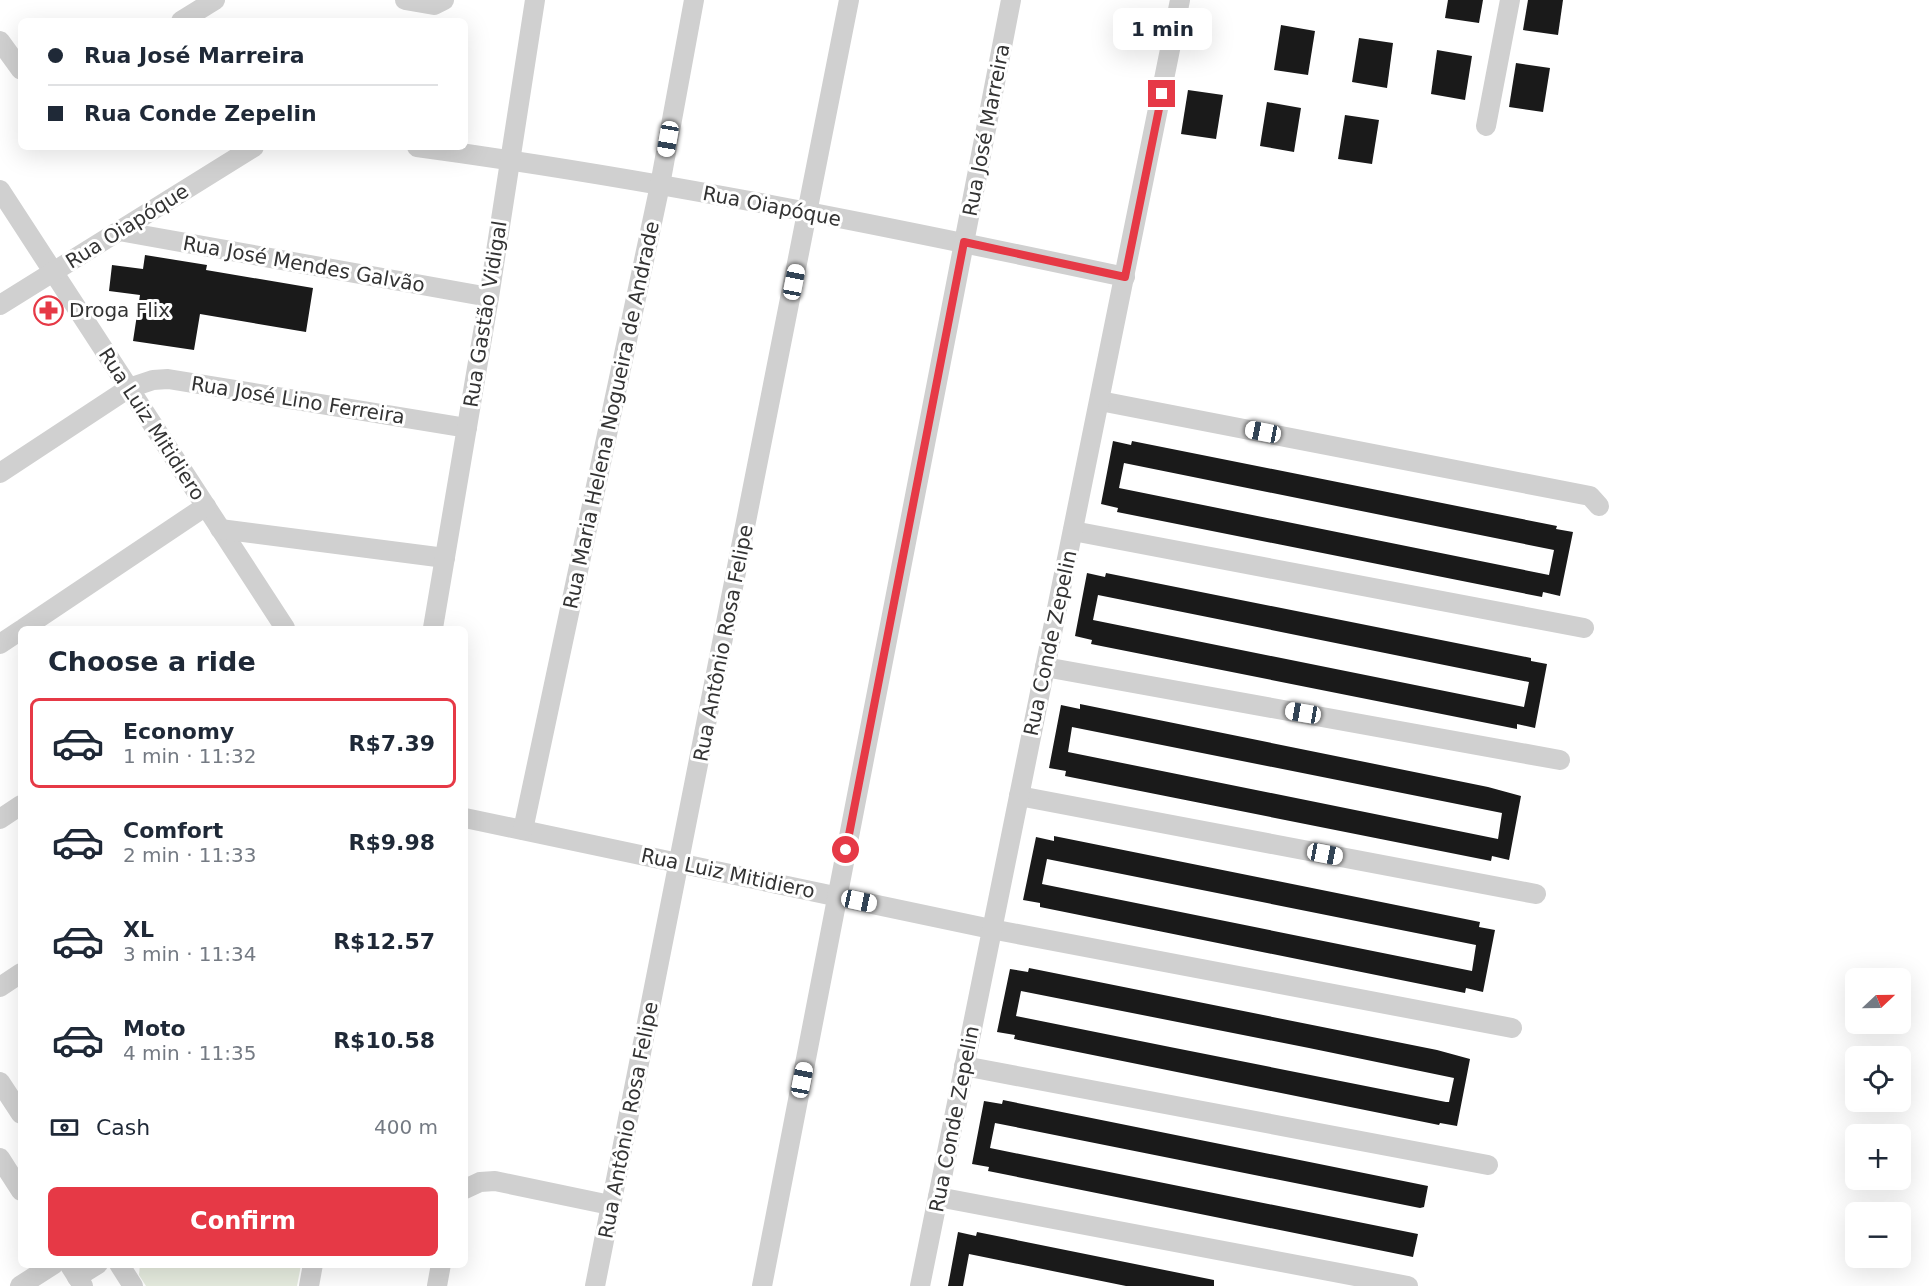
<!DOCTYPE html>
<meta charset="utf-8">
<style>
:root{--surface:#fff;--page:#f2f2f3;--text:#1f2937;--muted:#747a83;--line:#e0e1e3;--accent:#e63946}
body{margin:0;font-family:"DejaVu Sans",sans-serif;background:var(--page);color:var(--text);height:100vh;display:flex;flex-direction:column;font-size:22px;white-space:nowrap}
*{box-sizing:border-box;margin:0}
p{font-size:20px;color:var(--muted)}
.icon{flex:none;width:33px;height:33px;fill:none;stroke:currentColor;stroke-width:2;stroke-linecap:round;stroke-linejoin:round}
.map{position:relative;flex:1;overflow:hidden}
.details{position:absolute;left:18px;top:626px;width:450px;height:642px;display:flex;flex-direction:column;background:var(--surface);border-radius:9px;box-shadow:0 6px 24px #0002}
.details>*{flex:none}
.guide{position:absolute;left:18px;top:18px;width:450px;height:132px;border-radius:9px;box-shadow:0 6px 24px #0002;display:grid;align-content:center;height:132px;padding:0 30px;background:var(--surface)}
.needle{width:39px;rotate:68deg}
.buttons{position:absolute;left:1845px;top:968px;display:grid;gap:12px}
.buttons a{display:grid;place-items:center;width:66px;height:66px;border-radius:9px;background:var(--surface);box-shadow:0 6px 24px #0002;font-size:30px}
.end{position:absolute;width:27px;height:27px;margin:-14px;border:8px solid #e63946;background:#fff;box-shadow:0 0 0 3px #fff}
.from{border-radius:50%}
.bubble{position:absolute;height:42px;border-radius:9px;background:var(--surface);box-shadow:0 6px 24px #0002;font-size:20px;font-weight:700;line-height:42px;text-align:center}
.car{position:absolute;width:18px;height:36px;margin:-18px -9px;border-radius:8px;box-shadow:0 0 4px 2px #0007;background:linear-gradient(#fff 24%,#345 0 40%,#fff 0 76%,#345 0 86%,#fff 0)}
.guide b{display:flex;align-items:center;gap:21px;height:57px;font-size:22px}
.guide b+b{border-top:2px solid var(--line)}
.guide i{width:15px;height:15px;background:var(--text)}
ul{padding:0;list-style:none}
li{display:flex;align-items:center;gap:18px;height:90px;margin:0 12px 9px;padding:0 18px;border:3px solid transparent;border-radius:9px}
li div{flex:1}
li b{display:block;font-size:22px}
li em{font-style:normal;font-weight:700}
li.on{border-color:var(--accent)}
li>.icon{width:54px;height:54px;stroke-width:1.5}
h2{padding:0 30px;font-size:27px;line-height:72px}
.pay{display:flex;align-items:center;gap:15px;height:66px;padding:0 30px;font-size:22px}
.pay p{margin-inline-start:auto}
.primary-button{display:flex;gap:12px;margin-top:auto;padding:12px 30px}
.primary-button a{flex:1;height:69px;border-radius:9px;background:var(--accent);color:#fff;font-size:24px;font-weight:700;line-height:69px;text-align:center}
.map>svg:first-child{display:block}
</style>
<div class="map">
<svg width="1929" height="1286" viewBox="0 0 1929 1286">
<rect width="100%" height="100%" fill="#fff"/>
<path fill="#e6ecdf" d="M 140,1264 L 301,1264 L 301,1265 L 297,1286 L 146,1286 L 139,1275 Z"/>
<g fill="#1a1a1a" fill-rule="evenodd">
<path d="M 1448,0 L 1483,0 L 1479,23 L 1445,18 Z"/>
<path d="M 1528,0 L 1563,0 L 1558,35 L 1523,30 Z"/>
<path d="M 1281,25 L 1315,31 L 1308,75 L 1274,70 Z"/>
<path d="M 1359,38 L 1393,43 L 1387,88 L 1352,82 Z"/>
<path d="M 1437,50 L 1472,56 L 1465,100 L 1431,94 Z"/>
<path d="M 1516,63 L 1550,68 L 1543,112 L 1509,107 Z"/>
<path d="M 1188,90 L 1223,95 L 1216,139 L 1181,134 Z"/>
<path d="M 1267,102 L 1301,108 L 1294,152 L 1260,146 Z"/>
<path d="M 1345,115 L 1379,120 L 1372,164 L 1338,159 Z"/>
<path d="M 145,255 L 207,265 L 206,270 L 313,288 L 306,332 L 200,314 L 194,350 L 133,341 L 140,295 L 109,291 L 112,265 L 143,269 Z"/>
<path d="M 1113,441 L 1131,445 L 1132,441 L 1557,526 L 1556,529 L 1573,532 L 1560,596 L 1543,592 L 1542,597 L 1117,512 L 1118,508 L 1101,504 ZM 1124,463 L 1554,550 L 1549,575 L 1119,488 Z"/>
<path d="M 1087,573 L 1105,577 L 1106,573 L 1531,658 L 1531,661 L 1547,664 L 1535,728 L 1517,724 L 1517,729 L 1091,644 L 1092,640 L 1075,636 ZM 1098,595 L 1529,682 L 1524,707 L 1093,620 Z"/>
<path d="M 1080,704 L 1488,787 L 1521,796 L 1509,860 L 1492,856 L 1491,861 L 1065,776 L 1066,771 L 1049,768 L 1061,705 L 1080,709 ZM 1072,727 L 1502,813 L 1498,839 L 1068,752 Z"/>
<path d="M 1054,836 L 1480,922 L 1479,927 L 1495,930 L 1483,992 L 1466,988 L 1465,993 L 1040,907 L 1040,903 L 1023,900 L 1036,837 L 1054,841 ZM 1047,859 L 1476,945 L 1472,971 L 1042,884 Z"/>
<path d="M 1029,968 L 1437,1050 L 1470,1059 L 1457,1126 L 1440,1123 L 1439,1125 L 1014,1039 L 1015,1035 L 997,1032 L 1010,969 L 1028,972 ZM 1021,991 L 1309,1048 L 1454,1078 L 1449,1102 L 1446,1102 L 1170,1047 L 1016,1016 Z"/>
<path d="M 1003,1100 L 1428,1186 L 1424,1207 L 1420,1208 L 995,1123 L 990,1148 L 1418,1234 L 1413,1257 L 988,1171 L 989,1167 L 972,1164 L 984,1101 L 1002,1104 Z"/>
<path d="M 958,1232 L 976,1236 L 977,1232 L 1214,1280 L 1214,1286 L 1126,1286 L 969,1254 L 963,1286 L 948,1286 Z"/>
</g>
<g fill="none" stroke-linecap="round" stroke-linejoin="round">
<g stroke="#d0d0d0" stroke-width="20">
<path d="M 405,0 L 434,5 L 444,0"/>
<path d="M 181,21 L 215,0"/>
<path d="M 0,41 L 21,70"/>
<path d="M 1486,126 L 1510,0"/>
<path d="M 417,147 C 655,179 891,227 1125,277"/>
<path d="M 0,190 L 285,628"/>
<path d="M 119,231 L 489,297"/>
<path d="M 0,305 L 254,147"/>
<path d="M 1100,401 L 1590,496 L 1599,506"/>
<path d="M 0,473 L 129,388 L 153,380 L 168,379 L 467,428"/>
<path d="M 220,529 L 445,558"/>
<path d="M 1073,531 L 1584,628"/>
<path d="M 24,628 L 206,506"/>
<path d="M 433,628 L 489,297 L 535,0"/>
<path d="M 0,644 L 21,630"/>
<path d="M 1045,667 L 1560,760"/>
<path d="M 1019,796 L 1536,894"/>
<path d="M 465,818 L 991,929 L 1512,1028"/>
<path d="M 0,819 L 21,805"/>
<path d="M 523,830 L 660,185 L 694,0"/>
<path d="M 0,987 L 21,973"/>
<path d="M 964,1066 L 1488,1165"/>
<path d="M 0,1082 L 21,1114"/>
<path d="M 0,1158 L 21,1191"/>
<path d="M 465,1189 L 480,1182 L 495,1181 L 610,1205"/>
<path d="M 938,1197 L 1408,1286"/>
<path d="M 69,1264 L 83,1286"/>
<path d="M 119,1264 L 133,1286"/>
<path d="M 77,1277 L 98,1264"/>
<path d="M 20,1286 L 54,1264"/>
<path d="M 309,1286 L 313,1264"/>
<path d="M 437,1286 L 441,1264"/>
<path d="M 595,1286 L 849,0"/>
<path d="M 762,1286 L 1011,0"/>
<path d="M 920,1286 L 1180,0"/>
</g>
</g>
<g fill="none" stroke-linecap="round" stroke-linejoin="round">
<path stroke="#e63946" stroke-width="8" d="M 846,850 L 964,242 L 1125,277 L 1162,94"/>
</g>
<defs>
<symbol id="pharmacy-ring" viewBox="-11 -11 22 22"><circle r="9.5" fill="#fff" stroke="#e63946" stroke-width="1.5"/><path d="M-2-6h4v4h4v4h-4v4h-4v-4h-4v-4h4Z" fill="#e63946"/></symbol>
</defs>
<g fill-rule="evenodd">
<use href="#pharmacy-ring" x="32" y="294" width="33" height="33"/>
</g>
<g text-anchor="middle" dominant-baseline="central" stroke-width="6" stroke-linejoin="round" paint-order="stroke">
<g font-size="20" fill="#333" stroke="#fff">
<text transform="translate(986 130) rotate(-79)">Rua José Marreira</text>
<text transform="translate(772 206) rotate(11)">Rua Oiapóque</text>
<text transform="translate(127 226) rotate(-32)">Rua Oiapóque</text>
<text transform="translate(304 264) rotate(10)">Rua José Mendes Galvão</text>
<text transform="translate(485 314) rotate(-81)">Rua Gastão Vidigal</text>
<text transform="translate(298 400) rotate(9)">Rua José Lino Ferreira</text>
<text transform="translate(611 415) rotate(-78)">Rua Maria Helena Nogueira de Andrade</text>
<text transform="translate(152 424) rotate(57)">Rua Luiz Mitidiero</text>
<text transform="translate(723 643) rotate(-79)">Rua Antônio Rosa Felipe</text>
<text transform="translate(1050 643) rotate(-78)">Rua Conde Zepelin</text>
<text transform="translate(728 873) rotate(12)">Rua Luiz Mitidiero</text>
<text transform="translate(954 1119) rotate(-79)">Rua Conde Zepelin</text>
<text transform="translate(628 1120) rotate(-79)">Rua Antônio Rosa Felipe</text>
</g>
<g font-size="20" fill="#333" stroke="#fff" text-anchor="start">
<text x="69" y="310">Droga Flix</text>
</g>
</g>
</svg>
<div class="buttons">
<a><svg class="needle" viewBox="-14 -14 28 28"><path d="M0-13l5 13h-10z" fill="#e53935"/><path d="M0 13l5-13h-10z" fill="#747a83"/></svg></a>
<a><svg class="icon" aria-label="locate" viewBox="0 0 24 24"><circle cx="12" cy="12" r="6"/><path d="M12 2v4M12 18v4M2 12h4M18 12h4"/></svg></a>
<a>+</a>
<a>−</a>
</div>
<i class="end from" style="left:846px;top:850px"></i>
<i class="end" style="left:1162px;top:94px"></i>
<div class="bubble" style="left:1113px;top:8px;width:99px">1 min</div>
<i class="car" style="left:668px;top:139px;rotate:190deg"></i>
<i class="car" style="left:794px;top:282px;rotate:11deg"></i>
<i class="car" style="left:1263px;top:432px;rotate:281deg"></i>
<i class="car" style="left:1303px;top:713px;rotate:280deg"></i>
<i class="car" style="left:1325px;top:854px;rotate:101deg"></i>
<i class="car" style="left:859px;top:901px;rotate:102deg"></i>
<i class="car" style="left:802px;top:1080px;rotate:11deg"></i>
<div class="guide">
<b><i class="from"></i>Rua José Marreira</b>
<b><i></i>Rua Conde Zepelin</b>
</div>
<section class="details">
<h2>Choose a ride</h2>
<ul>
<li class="on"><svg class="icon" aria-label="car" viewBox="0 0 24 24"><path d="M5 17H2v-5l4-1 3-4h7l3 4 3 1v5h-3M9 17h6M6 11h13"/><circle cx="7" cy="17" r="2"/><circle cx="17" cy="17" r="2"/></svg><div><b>Economy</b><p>1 min · 11:32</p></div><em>R$7.39</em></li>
<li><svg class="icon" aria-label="car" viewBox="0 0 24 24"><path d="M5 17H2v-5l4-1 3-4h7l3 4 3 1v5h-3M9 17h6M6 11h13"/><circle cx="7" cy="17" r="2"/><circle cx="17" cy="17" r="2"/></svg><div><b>Comfort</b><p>2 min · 11:33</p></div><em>R$9.98</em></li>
<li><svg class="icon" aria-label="car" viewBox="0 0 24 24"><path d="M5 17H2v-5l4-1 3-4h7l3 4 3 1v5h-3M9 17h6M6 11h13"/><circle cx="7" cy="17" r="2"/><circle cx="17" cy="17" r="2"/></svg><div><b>XL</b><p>3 min · 11:34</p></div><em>R$12.57</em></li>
<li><svg class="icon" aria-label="car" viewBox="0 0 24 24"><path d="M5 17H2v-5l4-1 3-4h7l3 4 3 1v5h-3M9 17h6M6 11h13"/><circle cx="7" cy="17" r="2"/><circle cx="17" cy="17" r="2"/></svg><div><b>Moto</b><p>4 min · 11:35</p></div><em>R$10.58</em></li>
</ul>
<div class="pay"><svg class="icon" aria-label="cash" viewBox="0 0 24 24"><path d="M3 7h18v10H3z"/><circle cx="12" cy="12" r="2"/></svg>Cash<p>400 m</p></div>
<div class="primary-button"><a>Confirm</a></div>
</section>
</div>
